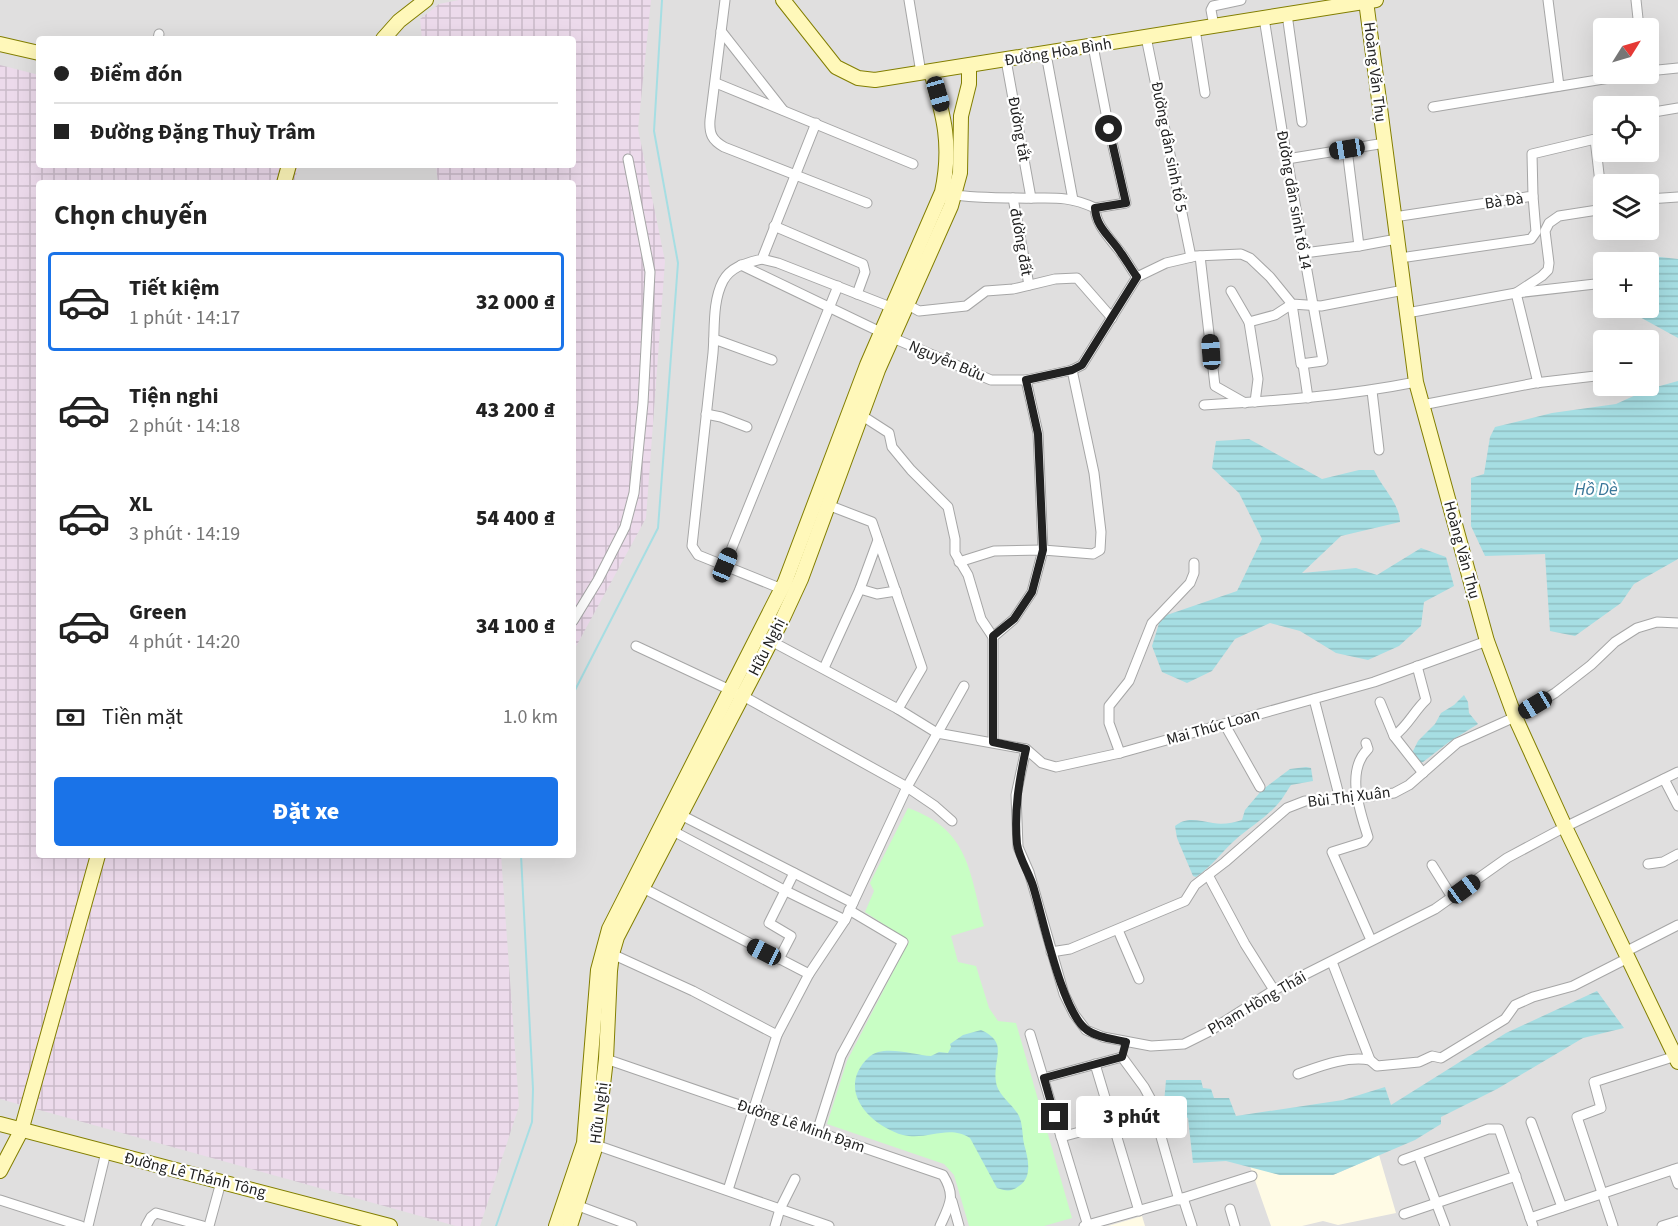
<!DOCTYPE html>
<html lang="vi">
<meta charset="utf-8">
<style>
:root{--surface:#fff;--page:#f6f6f6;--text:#222;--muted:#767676;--line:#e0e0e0;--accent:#1a73e8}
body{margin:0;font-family:"Source Sans 3",sans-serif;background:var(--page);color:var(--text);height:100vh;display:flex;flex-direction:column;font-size:22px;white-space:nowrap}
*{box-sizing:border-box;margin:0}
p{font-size:20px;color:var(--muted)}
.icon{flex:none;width:33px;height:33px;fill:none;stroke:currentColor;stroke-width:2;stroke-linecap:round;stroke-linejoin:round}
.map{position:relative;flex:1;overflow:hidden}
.drawer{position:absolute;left:36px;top:180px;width:540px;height:678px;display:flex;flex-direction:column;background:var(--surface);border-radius:6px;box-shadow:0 6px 24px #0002}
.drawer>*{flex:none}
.top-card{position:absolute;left:36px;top:36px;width:540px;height:132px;border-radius:6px;box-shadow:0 6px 24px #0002;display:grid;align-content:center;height:132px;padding:0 18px;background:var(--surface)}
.needle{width:39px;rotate:53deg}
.tools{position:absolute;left:1593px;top:18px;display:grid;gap:12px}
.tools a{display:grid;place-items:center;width:66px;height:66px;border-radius:6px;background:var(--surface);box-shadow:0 6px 24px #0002;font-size:30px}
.end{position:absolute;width:27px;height:27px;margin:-14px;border:8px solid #222;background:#fff;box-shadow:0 0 0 3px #fff}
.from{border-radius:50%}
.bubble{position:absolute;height:42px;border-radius:6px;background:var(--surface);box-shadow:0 6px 24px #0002;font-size:20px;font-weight:800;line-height:42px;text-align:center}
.car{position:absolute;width:18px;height:36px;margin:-18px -9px;border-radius:8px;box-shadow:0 0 4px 2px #0007;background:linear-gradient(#222 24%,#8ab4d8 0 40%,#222 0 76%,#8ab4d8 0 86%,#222 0)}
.top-card b{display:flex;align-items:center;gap:21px;height:57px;font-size:22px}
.top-card b+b{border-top:2px solid var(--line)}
.top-card i{width:15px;height:15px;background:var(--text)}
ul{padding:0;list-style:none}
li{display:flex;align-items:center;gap:18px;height:99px;margin:0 12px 9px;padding:0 6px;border:3px solid transparent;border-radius:6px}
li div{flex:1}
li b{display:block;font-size:22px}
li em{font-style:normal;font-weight:800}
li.current{border-color:var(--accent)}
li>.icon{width:54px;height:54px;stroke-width:1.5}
h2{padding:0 18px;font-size:27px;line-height:72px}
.pay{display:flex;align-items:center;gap:15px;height:66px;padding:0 18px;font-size:22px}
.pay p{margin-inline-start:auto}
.action{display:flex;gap:12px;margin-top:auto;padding:12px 18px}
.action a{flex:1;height:69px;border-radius:6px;background:var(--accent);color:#fff;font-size:24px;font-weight:800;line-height:69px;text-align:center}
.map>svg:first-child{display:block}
</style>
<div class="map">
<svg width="1678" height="1226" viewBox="0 0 1678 1226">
<defs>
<pattern id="industrial-grid" width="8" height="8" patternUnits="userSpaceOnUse" patternTransform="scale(1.5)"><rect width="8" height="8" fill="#ecdaeb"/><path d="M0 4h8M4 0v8" fill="none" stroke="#cabbc9"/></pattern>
<pattern id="water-rules" width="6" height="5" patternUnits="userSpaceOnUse" patternTransform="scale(1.5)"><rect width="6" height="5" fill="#a6dee3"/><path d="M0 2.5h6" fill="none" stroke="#8fbec2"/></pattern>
</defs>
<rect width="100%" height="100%" fill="#f3eee8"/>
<path fill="#e0dfdf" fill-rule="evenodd" d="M 0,0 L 1678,0 L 1678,1226 L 0,1226 ZM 1604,28 L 1648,28 L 1648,74 L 1604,74 ZM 39,39 L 573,39 L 573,165 L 39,165 ZM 1604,106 L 1648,106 L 1648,152 L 1604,152 ZM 39,183 L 573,183 L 573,855 L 39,855 ZM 1604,184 L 1648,184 L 1648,230 L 1604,230 ZM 1604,262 L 1648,262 L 1648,308 L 1604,308 ZM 1604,340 L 1648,340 L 1648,386 L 1604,386 Z"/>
<g fill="url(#industrial-grid)">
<path d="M 459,0 L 651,0 L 638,129 L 665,261 L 646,518 L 573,652 L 573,183 L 438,183 L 436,165 L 573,165 L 573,39 L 422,39 L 420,19 L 439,4 Z"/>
<path d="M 0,65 L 39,75 L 39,165 L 299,165 L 294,183 L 39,183 L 39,855 L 501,855 L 519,1106 L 480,1226 L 456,1226 L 0,1099 Z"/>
</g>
<g fill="#fffbe5">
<path d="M 1379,1155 L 1396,1213 L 1338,1225 L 1323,1221 L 1302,1226 L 1271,1226 L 1250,1166 L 1280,1175 L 1333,1175 Z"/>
<path d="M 1142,1216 L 1145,1226 L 1108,1226 Z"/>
</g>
<path fill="#c8fec4" d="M 908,808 C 969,830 969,870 984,926 L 951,936 L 958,962 L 976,966 L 989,1008 L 998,1021 L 1016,1023 L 1072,1218 L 1044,1226 L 969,1226 L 954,1175 L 944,1164 L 827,1124 L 847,1061 L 909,941 L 865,912 L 874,891 L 870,883 Z"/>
<g fill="url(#water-rules)">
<path d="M 1660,257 L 1678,259 L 1678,338 L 1627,310 L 1627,308 L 1648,308 L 1648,262 L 1629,262 L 1631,259 Z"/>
<path d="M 1678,381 L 1678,559 L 1634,584 L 1621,603 L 1575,636 L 1550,631 L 1545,554 L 1485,556 L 1471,526 L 1471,478 L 1484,474 L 1490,437 L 1495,427 L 1552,413 L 1616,404 L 1649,389 Z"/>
<path d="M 1249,439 L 1322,479 L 1359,470 L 1374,470 C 1382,488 1399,502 1400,522 L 1341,536 L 1302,573 L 1356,568 L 1377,575 L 1421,548 L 1446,557 L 1454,586 L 1424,602 L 1421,626 L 1399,646 L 1368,660 L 1336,653 L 1300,631 L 1270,623 L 1235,639 L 1212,671 L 1187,683 L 1162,672 L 1152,646 L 1161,617 L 1237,591 L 1262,539 L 1239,493 L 1212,468 L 1216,441 Z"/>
<path d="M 1464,695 L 1468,702 L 1469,713 L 1478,724 L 1449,742 L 1423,762 L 1418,763 L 1412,753 L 1418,741 L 1435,724 L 1441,713 L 1454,705 Z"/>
<path d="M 1306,767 L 1311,768 L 1313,781 L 1291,785 C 1286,792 1281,802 1274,808 C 1264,819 1246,830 1234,841 C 1221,853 1211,867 1196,877 L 1193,876 L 1177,838 L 1175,826 C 1187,816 1199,821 1213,823 C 1222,825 1233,823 1242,820 L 1245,810 L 1262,790 L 1290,769 Z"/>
<path d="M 1597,991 L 1624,1028 L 1583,1038 L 1497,1089 L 1441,1117 L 1441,1124 L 1415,1140 L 1333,1175 L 1280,1175 L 1226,1161 L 1193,1163 L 1188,1118 L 1164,1103 L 1166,1080 L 1201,1080 L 1203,1088 L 1211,1089 L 1214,1098 L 1229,1098 L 1236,1116 L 1343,1100 L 1385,1087 L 1391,1105 L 1506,1033 Z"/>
<path d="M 981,1030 C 1010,1043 992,1059 996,1082 C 998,1096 1013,1104 1019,1116 C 1023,1125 1022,1135 1024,1144 C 1028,1158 1033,1177 1019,1186 C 1011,1192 1006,1191 997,1188 L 970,1138 C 948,1124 927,1141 903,1135 C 869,1125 835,1089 869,1057 C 883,1044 914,1055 931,1056 L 939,1052 L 948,1053 L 951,1047 L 950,1044 L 963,1035 Z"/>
</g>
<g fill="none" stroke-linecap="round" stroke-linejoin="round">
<g stroke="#a6dee3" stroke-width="2">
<path d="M 573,694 L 658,528 L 678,263 L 654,131 L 662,0"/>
<path d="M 496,1226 L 532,1122 L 533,1089 L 521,855"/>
</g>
<defs>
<g id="street">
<path d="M 725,0 L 710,120 C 709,134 712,140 724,147 L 867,203"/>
<path d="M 909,0 L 921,73"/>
<path d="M 1548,0 L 1559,86"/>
<path d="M 1636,0 L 1639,28"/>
<path d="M 1287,14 L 1302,122"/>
<path d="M 1214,26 L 1211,10 L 1213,6 L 1241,0"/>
<path d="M 1195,29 L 1205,93"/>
<path d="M 721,31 L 783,110"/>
<path d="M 1146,37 L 1191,257"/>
<path d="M 158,39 L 159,34"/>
<path d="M 1093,46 L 1109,129 L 1126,203 L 1095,208"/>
<path d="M 1046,54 L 1073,200"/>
<path d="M 1006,60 L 1031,198"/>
<path d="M 1648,71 L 1678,68"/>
<path d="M 716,83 L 913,164"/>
<path d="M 1433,107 L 1634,74"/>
<path d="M 1648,113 L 1678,108"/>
<path d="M 1595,139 L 1603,209"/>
<path d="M 1347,149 L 1359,246 L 1397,239"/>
<path d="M 1287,159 L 1385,143"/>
<path d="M 950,194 C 971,198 995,198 1017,198 C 1048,199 1065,194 1095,208 C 1096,225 1108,236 1118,249 C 1125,257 1130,268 1137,277"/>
<path d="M 1013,198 L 1029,285"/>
<path d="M 1648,199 L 1678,197"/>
<path d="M 1394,217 L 1533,196 L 1532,154 L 1595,139 L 1604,135"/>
<path d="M 774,226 L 863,264 L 865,272 L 857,294"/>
<path d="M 1304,253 L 1359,246"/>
<path d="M 1200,256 L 1215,386 L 1245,403"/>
<path d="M 1400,258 L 1531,239 L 1536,232 L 1533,196"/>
<path d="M 762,259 L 778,263 L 893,308"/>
<path d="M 741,265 L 893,338 L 991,380 L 1026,380 L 1072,370 L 1082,365 L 1137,277 L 1166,263 L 1196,256 L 1241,254 L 1250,258 L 1270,277 L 1292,304 L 1321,306 L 1404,290"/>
<path d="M 1231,291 L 1249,322 L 1275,315 L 1292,304 L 1301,364 L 1323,361 L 1282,130 L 1264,18"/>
<path d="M 908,305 L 919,311 L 966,306 L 986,291 L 1013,289 L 1055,279 L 1077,278 L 1112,318"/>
<path d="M 1407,313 L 1516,293 L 1604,283"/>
<path d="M 1249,322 L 1258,379 L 1255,402"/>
<path d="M 714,339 L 772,360"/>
<path d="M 1303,364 L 1308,398"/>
<path d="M 1538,383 L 1516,293 L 1542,276 L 1548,270 L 1549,263 L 1545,231 L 1549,223 L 1559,216 L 1604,209"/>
<path d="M 1372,391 L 1379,450"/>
<path d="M 1204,405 C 1275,401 1346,396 1416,382"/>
<path d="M 1422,405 L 1535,383 L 1604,375"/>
<path d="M 706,414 L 721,417 L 747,427"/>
<path d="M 861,415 L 889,433 L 892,447 L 911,470 L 948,507 L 955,539 L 955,553 L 968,575 L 981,619 L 993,637"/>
<path d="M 959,562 L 994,551 L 1043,550 L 1093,554 L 1100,550 L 1101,532 L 1094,473 L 1072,370"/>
<path d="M 725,565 L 838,286"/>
<path d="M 782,589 L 698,555 L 692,546 C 699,482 706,418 713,353 C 715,330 712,302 723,281 C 731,266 747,263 762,259 L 816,123"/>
<path d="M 860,589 L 877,594 L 896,591"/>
<path d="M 573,621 L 598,580 L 625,527 L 634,493 L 643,403 L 650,272 L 628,159"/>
<path d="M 771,641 L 898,709 L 922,668 L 872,522 L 828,505"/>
<path d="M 636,646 L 743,696 L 907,787 L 935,806 L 952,821"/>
<path d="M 1417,666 L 1426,700 C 1414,711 1408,726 1394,736 L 1423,773"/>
<path d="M 824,668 L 860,589 L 878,540"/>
<path d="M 1314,699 L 1340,799"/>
<path d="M 1380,702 L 1394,736"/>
<path d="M 898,709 L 937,733 L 1026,749 L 1042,763 L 1056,767 L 1120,753 L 1374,682 L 1487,641"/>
<path d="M 1225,725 L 1260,787"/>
<path d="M 993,742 L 993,637 L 1014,619 L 1032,592 L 1043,550 L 1038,433 L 1026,380"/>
<path d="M 1366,743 L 1368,749 C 1345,771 1360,811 1368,837 L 1364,842 L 1332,852 L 1371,940"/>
<path d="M 1026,749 L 1016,795 L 1018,847 L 1029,872 L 1064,994 L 1074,1014 L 1086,1030 L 1103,1037 L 1151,1046 L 1184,1044 L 1208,1032 L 1274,990 L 1435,909 L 1507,858 L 1565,827 L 1678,772"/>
<path d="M 1120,753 L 1109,723 L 1109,706 L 1129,681 L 1152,623 L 1190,583 L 1194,573 L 1194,563"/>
<path d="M 1664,779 L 1678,806"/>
<path d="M 678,815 L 681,815 L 853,903"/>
<path d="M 671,827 L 673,831 L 786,891 L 845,920"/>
<path d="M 1648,864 L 1663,862 L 1678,854"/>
<path d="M 1432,865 L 1452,897"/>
<path d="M 1208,875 L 1245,944 L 1274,990"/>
<path d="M 643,888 L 809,974"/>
<path d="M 1118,930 L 1139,979"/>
<path d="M 1051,952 L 1070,949 L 1185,901 L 1195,885 L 1225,862 L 1287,808 L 1305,801 L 1356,798 L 1394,793 L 1409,785 L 1457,743 L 1515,717 L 1555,693 L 1591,665 L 1615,642 L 1637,628 L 1657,622 L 1678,623"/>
<path d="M 1625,952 L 1678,925"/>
<path d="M 612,954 L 693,991 L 777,1035"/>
<path d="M 779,959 L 791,936 L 769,923 L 794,873"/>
<path d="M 1332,962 L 1370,1060 L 1377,1066 L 1419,1062 L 1432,1056 L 1441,1058 L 1505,1019 L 1515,1005 L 1533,997 L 1573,986 L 1628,958"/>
<path d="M 1030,1034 L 1088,1226"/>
<path d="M 1122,1057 L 1144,1087 L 1150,1098 L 1179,1200"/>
<path d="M 606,1059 L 943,1175 C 956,1196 950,1204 940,1226"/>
<path d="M 1095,1064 L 1139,1211"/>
<path d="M 1298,1074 C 1321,1066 1345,1056 1370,1060"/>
<path d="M 1044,1078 L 1122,1057"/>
<path d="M 1531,1122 L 1562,1207"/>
<path d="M 817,1132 L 841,1056 L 903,942 L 849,910"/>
<path d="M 1061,1137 L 1154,1112"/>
<path d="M 596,1145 L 829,1226"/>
<path d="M 1418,1155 L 1445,1226"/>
<path d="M 1403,1160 L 1488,1129 L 1499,1129 L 1533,1226"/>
<path d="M 1673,1170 L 1678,1184"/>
<path d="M 728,1190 L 777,1035 L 809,974 L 845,920 L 907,787 L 964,686"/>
<path d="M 1183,1198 L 1192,1226"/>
<path d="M 0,1200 L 81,1226"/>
<path d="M 952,1201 L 959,1226"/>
<path d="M 576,1205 L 632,1226"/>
<path d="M 1230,1209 L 1235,1226"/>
<path d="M 1404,1214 L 1516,1176"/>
<path d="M 1530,1218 L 1678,1168"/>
<path d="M 88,1226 L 106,1152"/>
<path d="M 146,1226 L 151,1217 L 156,1213 L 203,1226"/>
<path d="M 209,1226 L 221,1182"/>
<path d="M 775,1226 L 780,1209 L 795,1179"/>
<path d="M 1084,1226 L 1183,1198 L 1252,1176"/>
<path d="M 1613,1226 L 1577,1117 L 1601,1108 L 1594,1082 L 1676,1056"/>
<path d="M 1662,1226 L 1678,1221"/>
</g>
<g id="secondary">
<path d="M 783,0 L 836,67 L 858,78 L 875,80 L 1376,0"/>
<path d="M 1366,1 L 1416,382 L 1487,641 L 1515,717 L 1565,827 L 1678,1062"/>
<path d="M 383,39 L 399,21 L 426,0"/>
<path d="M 0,44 L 39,53"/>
<path d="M 284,183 L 289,165"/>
<path d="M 0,1124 L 390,1226"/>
<path d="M 0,1171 L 21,1131 L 98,855"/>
<path d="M 556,1226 L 584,1143 L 598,970 L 609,929 L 785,582 L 867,365 L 942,192 C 952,146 944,116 931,72"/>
<path d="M 570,1226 L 596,1145 L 606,1059 L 610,971 L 612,954 L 617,937 L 782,620 L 801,579 L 878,370 L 951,206 L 960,173 L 961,116 L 969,84 L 969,66"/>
</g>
</defs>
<use href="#street" stroke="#a6a6a6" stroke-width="11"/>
<use href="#secondary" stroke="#827e00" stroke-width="16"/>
<use href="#street" stroke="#fff" stroke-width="9"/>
<use href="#secondary" stroke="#fff8ba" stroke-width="14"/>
</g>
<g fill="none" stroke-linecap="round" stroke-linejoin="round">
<path stroke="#222" stroke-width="8" d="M 1055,1117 L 1044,1078 L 1122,1057 L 1126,1042 C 1114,1039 1098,1038 1087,1030 C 1062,1013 1043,918 1033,886 C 1029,873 1019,858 1017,844 C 1014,810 1019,781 1026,749 L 993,742 L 993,636 L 1014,619 L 1032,592 L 1043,550 L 1038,434 L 1026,380 L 1072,370 L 1082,365 L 1137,277 C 1131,269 1127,261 1121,253 C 1111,237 1096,228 1095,208 L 1126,203 L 1109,129"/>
</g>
<g text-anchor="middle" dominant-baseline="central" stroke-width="4.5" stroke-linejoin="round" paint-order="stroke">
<g font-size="16" fill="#222" stroke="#fff">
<text transform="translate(1058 52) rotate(-9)">Đường Hòa Bình</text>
<text transform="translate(1375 72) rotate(83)">Hoàng Văn Thụ</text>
<text transform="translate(1019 129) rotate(80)">Đường tắt</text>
<text transform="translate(1169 147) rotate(79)">Đường dân sinh tổ 5</text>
<text transform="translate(1294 200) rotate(80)">Đường dân sinh tổ 14</text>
<text transform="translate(1504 201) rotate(-8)">Bà Đà</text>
<text transform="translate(1021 242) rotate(80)">đường đất</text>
<text transform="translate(947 361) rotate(23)">Nguyễn Bửu</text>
<text transform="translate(1462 550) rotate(75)">Hoàng Văn Thụ</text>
<text transform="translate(767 647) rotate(-63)">Hữu Nghị</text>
<text transform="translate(1213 727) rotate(-16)">Mai Thúc Loan</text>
<text transform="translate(1349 797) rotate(-7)">Bùi Thị Xuân</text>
<text transform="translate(1257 1003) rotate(-30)">Phạm Hồng Thái</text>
<text transform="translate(599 1113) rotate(-83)">Hữu Nghị</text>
<text transform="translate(801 1126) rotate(19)">Đường Lê Minh Đạm</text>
<text transform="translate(195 1175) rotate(14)">Đường Lê Thánh Tông</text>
</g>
<g font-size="18" font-style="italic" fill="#3b7799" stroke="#fff">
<text x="1596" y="489">Hồ Dè</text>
</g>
</g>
</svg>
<div class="tools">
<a><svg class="needle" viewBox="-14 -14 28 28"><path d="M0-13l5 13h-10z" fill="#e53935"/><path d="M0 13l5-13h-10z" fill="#767676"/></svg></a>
<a><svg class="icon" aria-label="locate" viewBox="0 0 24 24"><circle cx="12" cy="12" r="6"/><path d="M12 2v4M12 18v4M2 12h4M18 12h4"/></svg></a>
<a><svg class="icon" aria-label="layers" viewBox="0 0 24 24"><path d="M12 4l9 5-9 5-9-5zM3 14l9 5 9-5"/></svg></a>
<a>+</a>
<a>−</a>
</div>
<i class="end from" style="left:1109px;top:129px"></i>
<i class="end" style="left:1055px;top:1117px"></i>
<div class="bubble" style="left:1076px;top:1096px;width:111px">3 phút</div>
<i class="car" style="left:938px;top:94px;rotate:164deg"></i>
<i class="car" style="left:1347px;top:149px;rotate:261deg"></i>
<i class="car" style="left:1211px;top:352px;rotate:356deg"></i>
<i class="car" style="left:725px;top:565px;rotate:22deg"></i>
<i class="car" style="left:1535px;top:705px;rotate:239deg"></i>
<i class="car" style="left:1464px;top:889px;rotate:54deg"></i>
<i class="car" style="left:764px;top:952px;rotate:297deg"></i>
<div class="top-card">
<b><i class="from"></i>Điểm đón</b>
<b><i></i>Đường Đặng Thuỳ Trâm</b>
</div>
<section class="drawer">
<h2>Chọn chuyến</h2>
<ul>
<li class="current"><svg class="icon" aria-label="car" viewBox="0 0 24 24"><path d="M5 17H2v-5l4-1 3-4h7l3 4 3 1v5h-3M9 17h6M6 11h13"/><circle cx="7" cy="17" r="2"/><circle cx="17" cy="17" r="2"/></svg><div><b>Tiết kiệm</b><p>1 phút · 14:17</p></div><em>32 000 ₫</em></li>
<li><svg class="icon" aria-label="car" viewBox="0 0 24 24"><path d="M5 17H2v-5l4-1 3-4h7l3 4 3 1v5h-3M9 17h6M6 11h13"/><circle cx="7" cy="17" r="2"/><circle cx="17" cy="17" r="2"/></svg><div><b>Tiện nghi</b><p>2 phút · 14:18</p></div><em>43 200 ₫</em></li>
<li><svg class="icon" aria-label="car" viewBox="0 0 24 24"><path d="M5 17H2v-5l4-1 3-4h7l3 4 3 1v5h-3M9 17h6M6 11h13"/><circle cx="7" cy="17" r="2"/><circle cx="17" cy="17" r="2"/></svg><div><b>XL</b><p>3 phút · 14:19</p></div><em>54 400 ₫</em></li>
<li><svg class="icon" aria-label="car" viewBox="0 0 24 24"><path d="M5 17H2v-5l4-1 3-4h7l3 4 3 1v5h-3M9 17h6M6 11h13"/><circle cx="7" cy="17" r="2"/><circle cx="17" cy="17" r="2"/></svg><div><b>Green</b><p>4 phút · 14:20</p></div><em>34 100 ₫</em></li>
</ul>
<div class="pay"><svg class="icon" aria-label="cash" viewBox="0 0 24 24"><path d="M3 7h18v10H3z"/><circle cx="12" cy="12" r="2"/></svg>Tiền mặt<p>1.0 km</p></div>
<div class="action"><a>Đặt xe</a></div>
</section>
</div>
